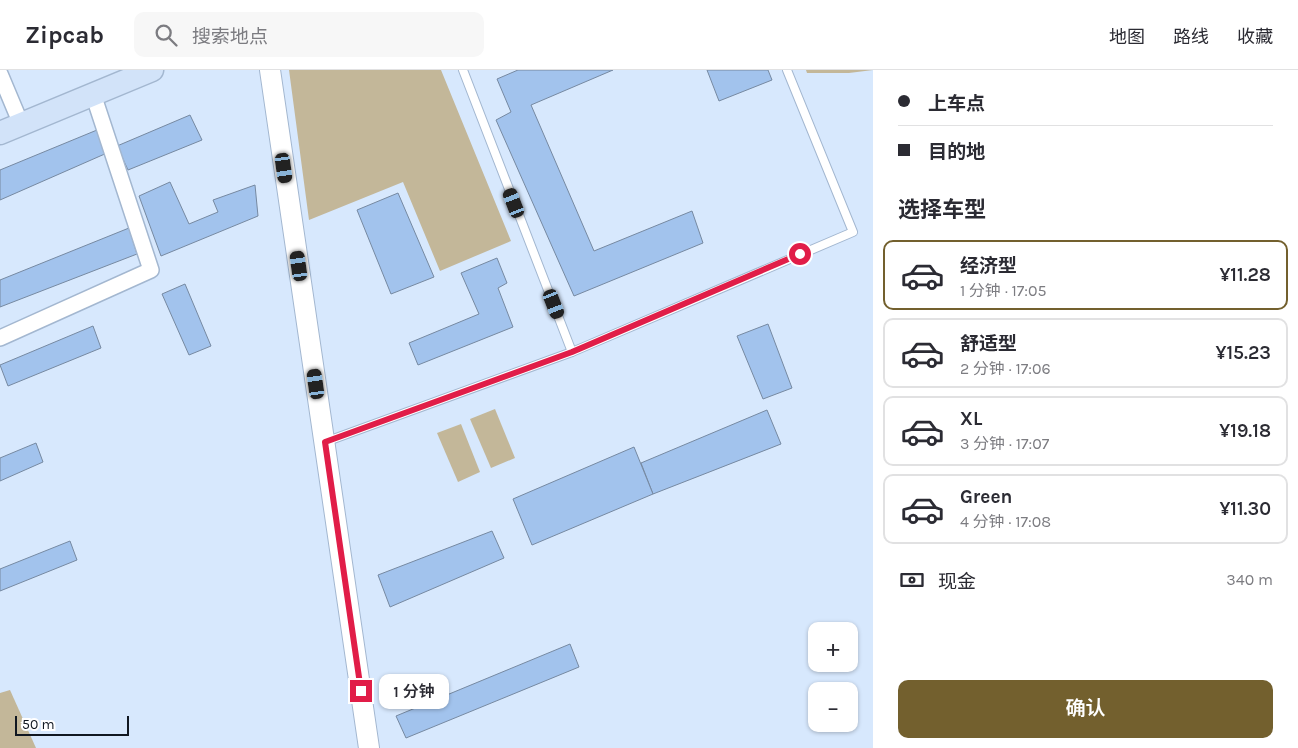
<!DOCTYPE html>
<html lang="zh">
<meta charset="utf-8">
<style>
:root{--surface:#fff;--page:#f7f7f7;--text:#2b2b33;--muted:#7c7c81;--line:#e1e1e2;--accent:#73602e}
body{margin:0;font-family:Karla,"Noto Sans SC",sans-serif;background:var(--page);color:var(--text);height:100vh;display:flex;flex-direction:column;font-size:19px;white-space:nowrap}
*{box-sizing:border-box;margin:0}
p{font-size:16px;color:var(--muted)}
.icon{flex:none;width:28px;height:28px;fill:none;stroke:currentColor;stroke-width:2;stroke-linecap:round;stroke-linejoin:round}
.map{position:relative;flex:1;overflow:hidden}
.sheet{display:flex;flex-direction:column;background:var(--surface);width:425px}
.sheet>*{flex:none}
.top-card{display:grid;align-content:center;height:110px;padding:0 25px;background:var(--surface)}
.buttons{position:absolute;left:808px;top:552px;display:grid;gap:10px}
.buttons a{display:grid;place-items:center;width:50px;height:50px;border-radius:10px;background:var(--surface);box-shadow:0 1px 4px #0004;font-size:25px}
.scale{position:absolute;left:15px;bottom:12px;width:114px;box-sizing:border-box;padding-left:5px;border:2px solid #101721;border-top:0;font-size:14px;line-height:18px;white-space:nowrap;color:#101721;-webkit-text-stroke:4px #fff;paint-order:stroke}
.end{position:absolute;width:22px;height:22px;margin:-11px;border:6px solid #e11d48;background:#fff;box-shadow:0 0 0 2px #fff}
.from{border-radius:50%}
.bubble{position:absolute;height:35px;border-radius:10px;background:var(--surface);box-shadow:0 1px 4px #0004;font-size:16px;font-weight:600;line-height:35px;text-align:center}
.car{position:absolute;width:15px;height:30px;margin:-15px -8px;border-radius:6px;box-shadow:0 0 4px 1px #0007;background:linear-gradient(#222 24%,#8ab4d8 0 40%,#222 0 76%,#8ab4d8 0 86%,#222 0)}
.top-card b{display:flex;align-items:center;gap:18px;height:48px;font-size:19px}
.top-card b+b{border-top:1px solid var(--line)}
.top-card i{width:12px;height:12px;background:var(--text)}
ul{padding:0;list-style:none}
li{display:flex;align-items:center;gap:15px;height:70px;margin:0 10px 8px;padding:0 15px;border:2px solid var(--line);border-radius:10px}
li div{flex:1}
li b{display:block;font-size:19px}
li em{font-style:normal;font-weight:600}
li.current{border-color:var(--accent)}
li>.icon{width:45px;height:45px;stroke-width:1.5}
h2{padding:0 25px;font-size:22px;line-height:60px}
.pay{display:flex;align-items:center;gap:12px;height:55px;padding:0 25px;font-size:19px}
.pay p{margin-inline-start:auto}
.primary-button{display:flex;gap:10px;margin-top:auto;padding:10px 25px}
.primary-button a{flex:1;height:58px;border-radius:10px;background:var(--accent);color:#fff;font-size:20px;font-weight:600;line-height:58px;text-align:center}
header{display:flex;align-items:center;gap:30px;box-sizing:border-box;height:70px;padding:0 25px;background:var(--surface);border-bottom:1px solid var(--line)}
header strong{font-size:24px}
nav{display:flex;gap:28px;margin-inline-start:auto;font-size:18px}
.search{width:350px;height:45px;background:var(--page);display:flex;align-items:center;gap:12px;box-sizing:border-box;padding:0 18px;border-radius:10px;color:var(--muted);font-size:19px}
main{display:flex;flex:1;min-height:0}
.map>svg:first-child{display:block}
</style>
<header>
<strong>Zipcab</strong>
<div class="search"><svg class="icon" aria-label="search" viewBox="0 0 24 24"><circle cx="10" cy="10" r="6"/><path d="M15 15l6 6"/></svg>搜索地点</div>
<nav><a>地图</a><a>路线</a><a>收藏</a></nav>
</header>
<main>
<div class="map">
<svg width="873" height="678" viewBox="0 0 873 678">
<rect width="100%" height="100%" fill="#d7e8fd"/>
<g fill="#c3b799">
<path d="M 289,0 L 441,0 L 511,171 L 440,201 L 403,112 L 309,150 Z"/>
<path d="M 806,0 L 873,0 L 849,3 L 807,3 Z"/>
<path d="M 495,339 L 515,388 L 491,398 L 470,349 Z"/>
<path d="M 461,354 L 480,402 L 458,412 L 437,363 Z"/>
<path d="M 10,620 L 36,678 L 0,678 L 0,623 Z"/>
</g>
<g fill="#a2c3ed" stroke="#7689a1">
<path d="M 518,0 L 613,0 L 531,35 L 594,181 L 692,141 L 703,173 L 574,226 L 496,50 L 511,42 L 497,9 Z"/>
<path d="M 707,0 L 768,0 L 772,10 L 719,31 Z"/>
<path d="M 190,45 L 202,70 L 128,100 L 117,76 Z"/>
<path d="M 97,60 L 107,83 L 0,130 L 0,100 Z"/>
<path d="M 170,112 L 189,154 L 218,142 L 213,130 L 255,115 L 258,146 L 161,186 L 139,126 Z"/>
<path d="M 398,123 L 434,207 L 391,224 L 357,140 Z"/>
<path d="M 129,158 L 137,184 L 0,237 L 0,210 Z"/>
<path d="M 497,188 L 507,213 L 498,218 L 513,257 L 418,295 L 409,273 L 479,244 L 461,203 Z"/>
<path d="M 185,214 L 211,276 L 189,285 L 162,224 Z"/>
<path d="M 768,254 L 792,318 L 763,329 L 737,266 Z"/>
<path d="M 93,256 L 101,278 L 8,316 L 0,295 Z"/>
<path d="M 767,340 L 781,374 L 653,424 L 641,393 Z"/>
<path d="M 36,373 L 43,392 L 0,411 L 0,388 Z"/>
<path d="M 634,377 L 653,424 L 532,475 L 513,429 Z"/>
<path d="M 492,461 L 504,488 L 390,537 L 378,505 Z"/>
<path d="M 70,471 L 77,490 L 0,521 L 0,499 Z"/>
<path d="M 570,574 L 579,597 L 406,668 L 396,646 Z"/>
</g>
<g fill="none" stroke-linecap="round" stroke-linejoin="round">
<defs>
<g id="service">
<path d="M 463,0 L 572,282 L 853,162 L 787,0"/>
<path d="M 325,372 L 572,282"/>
</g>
<g id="minor">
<path d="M 0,4 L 21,54"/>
<path d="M 0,268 L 151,200 L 93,24"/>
</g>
<path id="tertiary" d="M 270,0 L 369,678"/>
<path id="secondary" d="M 0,63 L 152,0"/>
</defs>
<use href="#service" stroke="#a3b7d0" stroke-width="10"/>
<use href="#minor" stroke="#a3b7d0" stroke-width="18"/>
<use href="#tertiary" stroke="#a3b7d0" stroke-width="22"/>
<use href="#secondary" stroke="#a3b7d0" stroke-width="25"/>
<use href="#service" stroke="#fff" stroke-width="8"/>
<use href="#minor" stroke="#fff" stroke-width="15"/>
<use href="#tertiary" stroke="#fff" stroke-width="20"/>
<use href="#secondary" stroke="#d2e3f9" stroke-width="22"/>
</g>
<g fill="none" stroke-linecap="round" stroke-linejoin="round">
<path stroke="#e11d48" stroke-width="6" d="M 361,621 L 325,372 L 572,282 L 800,184"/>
</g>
</svg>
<div class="buttons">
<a>+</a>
<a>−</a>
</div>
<div class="scale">50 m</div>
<i class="end from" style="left:800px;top:184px"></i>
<i class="end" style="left:361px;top:621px"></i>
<div class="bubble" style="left:379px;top:604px;width:70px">1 分钟</div>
<i class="car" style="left:284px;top:98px;rotate:172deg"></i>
<i class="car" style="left:514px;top:133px;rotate:339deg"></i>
<i class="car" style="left:299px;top:196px;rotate:352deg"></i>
<i class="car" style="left:554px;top:234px;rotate:159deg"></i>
<i class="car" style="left:316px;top:314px;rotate:352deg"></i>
</div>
<section class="sheet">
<div class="top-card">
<b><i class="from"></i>上车点</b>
<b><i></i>目的地</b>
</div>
<h2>选择车型</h2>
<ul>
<li class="current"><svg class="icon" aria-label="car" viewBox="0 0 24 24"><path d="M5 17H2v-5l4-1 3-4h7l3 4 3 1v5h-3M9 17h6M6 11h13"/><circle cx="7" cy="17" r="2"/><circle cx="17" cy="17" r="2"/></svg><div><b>经济型</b><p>1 分钟 · 17:05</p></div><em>¥11.28</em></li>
<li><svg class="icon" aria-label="car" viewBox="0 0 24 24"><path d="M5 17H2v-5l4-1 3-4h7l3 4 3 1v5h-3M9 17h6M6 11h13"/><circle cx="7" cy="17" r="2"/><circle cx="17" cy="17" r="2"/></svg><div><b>舒适型</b><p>2 分钟 · 17:06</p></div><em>¥15.23</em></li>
<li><svg class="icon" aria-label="car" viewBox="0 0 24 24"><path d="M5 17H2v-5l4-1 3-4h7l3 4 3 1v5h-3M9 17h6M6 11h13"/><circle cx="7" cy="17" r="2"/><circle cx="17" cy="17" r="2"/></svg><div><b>XL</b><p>3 分钟 · 17:07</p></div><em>¥19.18</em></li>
<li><svg class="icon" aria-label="car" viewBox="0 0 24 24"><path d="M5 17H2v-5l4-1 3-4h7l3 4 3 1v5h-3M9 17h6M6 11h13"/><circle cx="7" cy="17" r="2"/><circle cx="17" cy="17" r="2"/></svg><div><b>Green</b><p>4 分钟 · 17:08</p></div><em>¥11.30</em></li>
</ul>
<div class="pay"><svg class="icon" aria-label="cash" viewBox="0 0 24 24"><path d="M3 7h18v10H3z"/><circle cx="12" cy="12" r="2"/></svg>现金<p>340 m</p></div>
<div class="primary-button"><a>确认</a></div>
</section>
</main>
